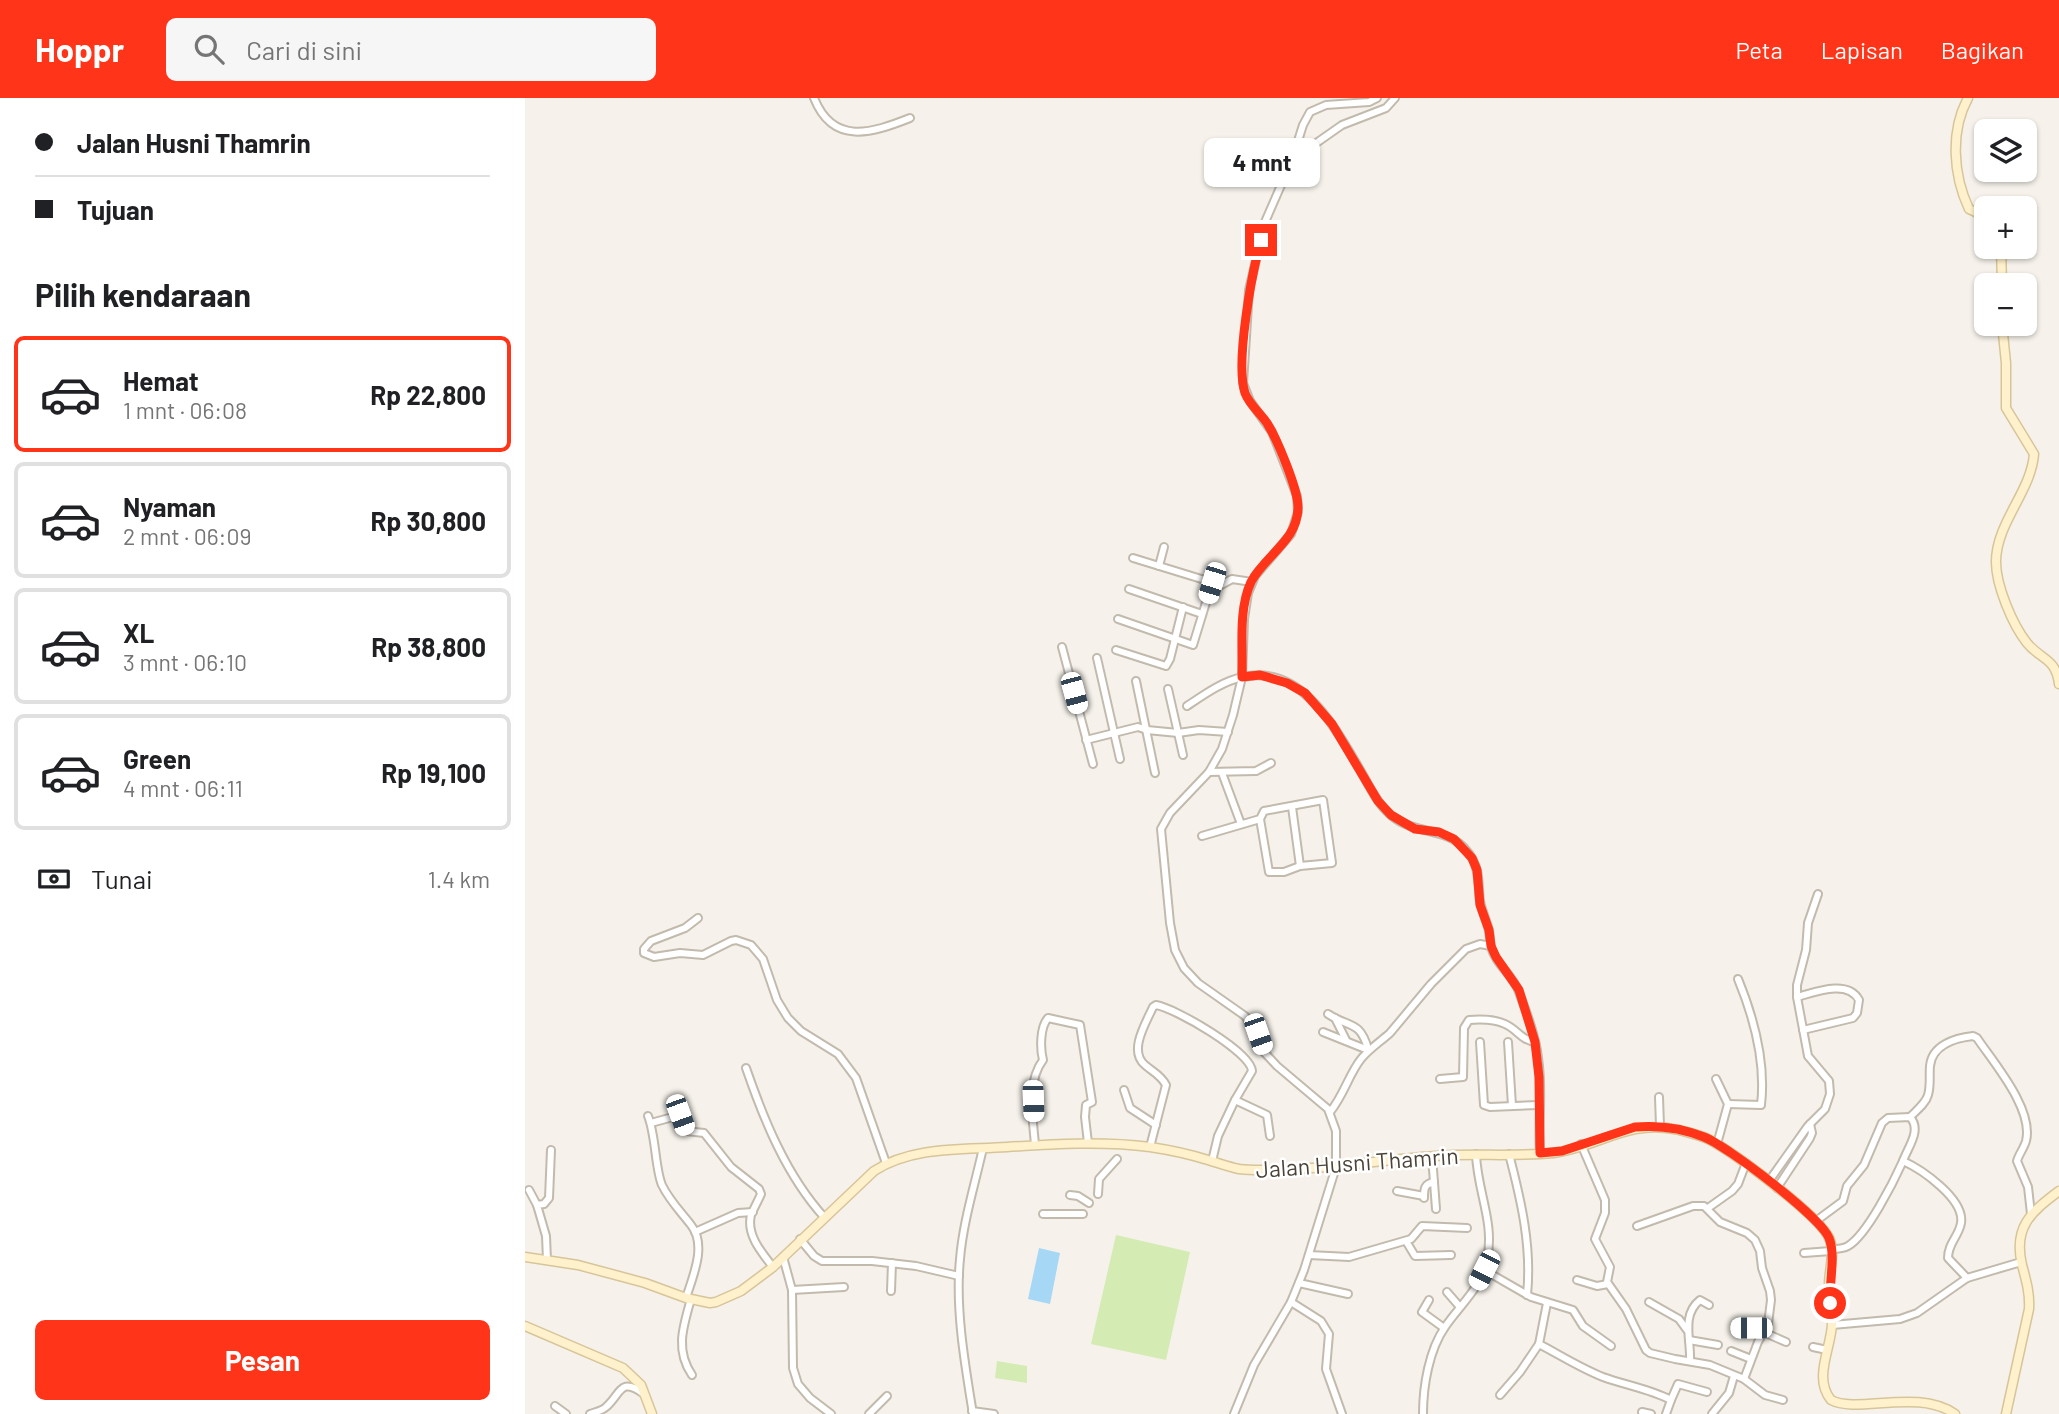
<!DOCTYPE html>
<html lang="id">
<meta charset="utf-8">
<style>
:root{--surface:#fff;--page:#f6f6f6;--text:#202124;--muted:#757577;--line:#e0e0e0;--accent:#ff3419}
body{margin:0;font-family:Barlow,sans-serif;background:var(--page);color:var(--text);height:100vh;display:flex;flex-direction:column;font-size:26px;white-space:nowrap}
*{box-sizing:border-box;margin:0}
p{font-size:23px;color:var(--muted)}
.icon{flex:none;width:38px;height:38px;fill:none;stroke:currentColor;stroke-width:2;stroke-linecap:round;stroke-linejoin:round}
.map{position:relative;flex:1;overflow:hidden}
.details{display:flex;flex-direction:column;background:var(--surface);width:525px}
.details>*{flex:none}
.hud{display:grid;align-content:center;height:154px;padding:0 35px;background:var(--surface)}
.tools{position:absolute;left:1449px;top:21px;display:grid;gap:14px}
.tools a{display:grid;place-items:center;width:63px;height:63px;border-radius:10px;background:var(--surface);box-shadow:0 2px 5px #0004;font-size:35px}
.end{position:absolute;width:32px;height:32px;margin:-16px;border:9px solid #ff3419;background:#fff;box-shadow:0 0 0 4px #fff}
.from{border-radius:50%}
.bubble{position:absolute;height:49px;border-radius:10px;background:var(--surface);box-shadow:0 2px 5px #0004;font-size:23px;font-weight:700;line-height:49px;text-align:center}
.car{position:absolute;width:21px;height:42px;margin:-21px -10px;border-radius:9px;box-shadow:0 0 5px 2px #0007;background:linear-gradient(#fff 24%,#345 0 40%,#fff 0 76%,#345 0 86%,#fff 0)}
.hud b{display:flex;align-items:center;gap:24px;height:66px;font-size:26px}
.hud b+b{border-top:2px solid var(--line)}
.hud i{width:18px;height:18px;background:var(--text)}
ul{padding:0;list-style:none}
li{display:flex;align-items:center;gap:21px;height:116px;margin:0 14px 10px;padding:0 21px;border:4px solid var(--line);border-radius:10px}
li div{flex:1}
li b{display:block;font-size:26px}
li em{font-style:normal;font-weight:700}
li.current{border-color:var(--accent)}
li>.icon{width:63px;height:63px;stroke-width:1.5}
h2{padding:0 35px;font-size:32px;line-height:84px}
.pay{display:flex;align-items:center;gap:18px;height:77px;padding:0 35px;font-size:26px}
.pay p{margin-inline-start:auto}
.action{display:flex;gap:14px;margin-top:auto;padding:14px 35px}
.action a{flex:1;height:80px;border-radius:10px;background:var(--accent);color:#fff;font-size:28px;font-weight:700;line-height:80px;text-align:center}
header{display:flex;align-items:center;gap:42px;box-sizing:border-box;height:98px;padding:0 35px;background:var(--accent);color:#fff}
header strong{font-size:33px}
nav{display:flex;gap:38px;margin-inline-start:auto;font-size:24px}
.search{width:490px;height:63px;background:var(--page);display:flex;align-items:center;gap:18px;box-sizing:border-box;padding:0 24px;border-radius:10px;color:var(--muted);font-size:26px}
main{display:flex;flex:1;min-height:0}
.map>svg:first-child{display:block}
</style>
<header>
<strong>Hoppr</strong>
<div class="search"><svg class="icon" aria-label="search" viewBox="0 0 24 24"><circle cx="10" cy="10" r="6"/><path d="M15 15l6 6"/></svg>Cari di sini</div>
<nav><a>Peta</a><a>Lapisan</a><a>Bagikan</a></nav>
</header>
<main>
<section class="details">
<div class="hud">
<b><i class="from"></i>Jalan Husni Thamrin</b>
<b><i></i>Tujuan</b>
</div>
<h2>Pilih kendaraan</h2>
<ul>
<li class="current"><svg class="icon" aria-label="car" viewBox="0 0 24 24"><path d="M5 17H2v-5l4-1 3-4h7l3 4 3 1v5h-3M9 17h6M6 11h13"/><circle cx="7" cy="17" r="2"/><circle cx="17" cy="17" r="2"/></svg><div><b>Hemat</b><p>1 mnt · 06:08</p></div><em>Rp 22,800</em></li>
<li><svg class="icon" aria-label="car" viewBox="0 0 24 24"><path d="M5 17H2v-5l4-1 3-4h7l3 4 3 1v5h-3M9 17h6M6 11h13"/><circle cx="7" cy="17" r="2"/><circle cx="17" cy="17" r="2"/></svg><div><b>Nyaman</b><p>2 mnt · 06:09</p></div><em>Rp 30,800</em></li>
<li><svg class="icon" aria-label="car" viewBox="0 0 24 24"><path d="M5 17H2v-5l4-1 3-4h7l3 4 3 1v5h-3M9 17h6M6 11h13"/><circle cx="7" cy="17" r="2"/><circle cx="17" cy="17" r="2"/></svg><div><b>XL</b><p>3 mnt · 06:10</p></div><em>Rp 38,800</em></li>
<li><svg class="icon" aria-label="car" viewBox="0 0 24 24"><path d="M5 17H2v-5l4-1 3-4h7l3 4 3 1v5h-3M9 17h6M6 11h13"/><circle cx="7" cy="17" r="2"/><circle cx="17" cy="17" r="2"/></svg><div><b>Green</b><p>4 mnt · 06:11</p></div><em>Rp 19,100</em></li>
</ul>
<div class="pay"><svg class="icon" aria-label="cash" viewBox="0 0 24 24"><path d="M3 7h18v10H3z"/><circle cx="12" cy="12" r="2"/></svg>Tunai<p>1.4 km</p></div>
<div class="action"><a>Pesan</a></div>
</section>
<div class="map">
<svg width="1534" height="1316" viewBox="0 0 1534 1316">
<rect width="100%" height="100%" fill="#f6f2eb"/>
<g fill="#d4ebb3">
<path d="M 591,1137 L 665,1154 L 641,1262 L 566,1246 Z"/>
<path d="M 472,1263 L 502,1268 L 502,1285 L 470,1280 Z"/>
</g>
<path fill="#a6d7f4" d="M 514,1150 L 535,1155 L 525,1206 L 503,1201 Z"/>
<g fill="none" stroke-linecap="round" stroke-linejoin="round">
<defs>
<g id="street">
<path d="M 289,0 C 308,48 347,35 385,20"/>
<path d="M 767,62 L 817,27 L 861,10 L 870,0"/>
<path d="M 608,460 L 696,487 L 707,481 L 727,484"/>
<path d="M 634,468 L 639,449"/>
<path d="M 604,491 L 677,516"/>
<path d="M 593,521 L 668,547 L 687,485"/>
<path d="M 537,549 L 568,666"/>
<path d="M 591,552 L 641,568 L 645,561 L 658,509"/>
<path d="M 572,560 L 595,661"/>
<path d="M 611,583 L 630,675"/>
<path d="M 643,591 L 658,657"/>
<path d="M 662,608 C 680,596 698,583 718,579 C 777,566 810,630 834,670 C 844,687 852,706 867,718 C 894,740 929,726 948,762 C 955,775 953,789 955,803 C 957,814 962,823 964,833 C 965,838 965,844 966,849 C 971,867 988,877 994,894 C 1001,913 1011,939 1013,960 C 1018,991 1013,1024 1015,1055"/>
<path d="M 561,642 L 613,629 L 622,632 L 653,635 L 674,632 L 703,634"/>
<path d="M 684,674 L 731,673 L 746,665"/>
<path d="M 697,675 L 716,726"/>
<path d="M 767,709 L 775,768"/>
<path d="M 677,738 L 735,721 L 739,713 L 798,702 L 807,765 L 775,768 L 759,774 L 744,774 L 735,721"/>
<path d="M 173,820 L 160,830 L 126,843 L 119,851 L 119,855 L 129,859 L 155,855 L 178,857 L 206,843 L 211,842 L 226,847 L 238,861 L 252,902 L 263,920 L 276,933 L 313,956 L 331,980 L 361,1065"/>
<path d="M 1272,899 C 1290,894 1323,881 1334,902 L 1332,915 L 1328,920 L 1278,932"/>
<path d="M 803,916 C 824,930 835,922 843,951"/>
<path d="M 810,920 L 821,942"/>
<path d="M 798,934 L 843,952"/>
<path d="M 955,944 L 959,1007 L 965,1009 L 1014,1007"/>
<path d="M 983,944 L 987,1008"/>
<path d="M 221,970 C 239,1022 261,1077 299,1119"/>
<path d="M 915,981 L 938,979 L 939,930 L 944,922 C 956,921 969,921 980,926 C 992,931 996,942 1010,944"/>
<path d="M 1191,981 L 1203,1006 L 1192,1046"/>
<path d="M 599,992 L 605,1010 L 631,1027"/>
<path d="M 1134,999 L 1135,1028"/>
<path d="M 1203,1006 L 1236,1007 C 1241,964 1229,920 1213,881"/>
<path d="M 805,1014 C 819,997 824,976 836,961 C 844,951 855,944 865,935 L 906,886 L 941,851 L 955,846 L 966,848"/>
<path d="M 123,1018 C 131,1038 130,1071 137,1087 C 144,1102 156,1114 166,1127 C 182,1147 168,1178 161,1200"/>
<path d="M 1385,1019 C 1392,1012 1401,1005 1403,997 C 1406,987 1404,977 1405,968 C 1407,947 1430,940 1448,938 L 1452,940 C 1468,964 1509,1011 1501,1043 C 1499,1050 1494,1056 1492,1063 L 1503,1089 L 1506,1116"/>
<path d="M 126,1025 L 155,1017 L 161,1033 L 179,1035 L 206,1069 L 234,1091 L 236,1096 C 233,1103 229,1110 226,1117 C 221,1137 237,1155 248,1169"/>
<path d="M 1056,1046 L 1080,1102 L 1080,1115 L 1070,1141 L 1085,1169 L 1082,1184 L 1101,1211 L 1121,1252 L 1125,1255 L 1150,1261 L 1185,1267 L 1219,1281 L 1240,1297 L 1258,1302"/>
<path d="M 510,1047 C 508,1021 501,984 518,962 C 515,950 515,929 523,920 L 555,927 L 567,1004 L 561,1007 L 560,1019 L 563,1045"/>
<path d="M 625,1049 L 641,987 C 636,977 628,974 620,967 C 603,953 621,925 628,909 L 631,907 C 650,910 726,954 727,973 L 710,1002"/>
<path d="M 984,1056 C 996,1102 1007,1149 1002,1197"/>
<path d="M 907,1058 L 911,1111"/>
<path d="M 687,1063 L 693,1038 L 710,1002 L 742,1017 L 745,1038"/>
<path d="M 1244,1083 L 1283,1028 L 1300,1011 L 1305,996 L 1304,983 L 1283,958 L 1272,899 L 1272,887 L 1281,852 L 1283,825 L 1293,796"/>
<path d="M 1252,1090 L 1285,1040 L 1287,1035 L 1285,1026"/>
<path d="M 4,1092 L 12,1107"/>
<path d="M 872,1093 L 899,1098"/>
<path d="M 573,1096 L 574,1081 L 592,1061"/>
<path d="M 545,1097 L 553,1098 L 564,1105"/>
<path d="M 899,1100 C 899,1091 899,1086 909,1084"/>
<path d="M 1183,1110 L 1207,1093 L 1213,1086 L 1221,1065"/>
<path d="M 518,1116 L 558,1116"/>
<path d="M 1291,1123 L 1318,1103 L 1322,1088 L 1339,1067 L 1357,1025 L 1363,1020 L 1385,1019 C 1397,1032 1383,1049 1378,1063 C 1396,1071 1440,1101 1436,1125 C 1434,1138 1423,1145 1423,1160 L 1442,1180"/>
<path d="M 1112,1128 L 1168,1108 L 1179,1108 L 1195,1124 L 1222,1135 L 1230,1142 L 1235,1153 L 1237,1170 L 1245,1193 L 1246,1202 L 1243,1226 L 1233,1244 L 1219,1281"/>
<path d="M 170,1134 L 213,1115 L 228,1114"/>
<path d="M 275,1141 L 289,1158 L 297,1163 L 347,1163 L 391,1168 L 434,1178"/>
<path d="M 881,1143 L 890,1158 L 926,1157"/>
<path d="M 1306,1151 C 1312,1151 1318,1151 1323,1148 C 1342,1137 1369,1083 1378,1063"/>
<path d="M 1279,1155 L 1306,1153"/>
<path d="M 784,1157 L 824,1159 L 886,1141 L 897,1128 L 942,1130"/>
<path d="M 258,1159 L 267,1192 L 268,1270 L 273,1286 L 285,1300 L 306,1316"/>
<path d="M 22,1162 L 21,1138 L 12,1107 L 19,1106 L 24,1100 L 26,1052"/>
<path d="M 959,1172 L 1006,1199 L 1048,1212 L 1058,1228 L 1086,1248"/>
<path d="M 1052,1182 L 1072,1188 L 1083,1186"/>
<path d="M 774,1185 L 823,1196"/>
<path d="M 267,1192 L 319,1189"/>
<path d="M 366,1193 L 367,1165"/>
<path d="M 922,1194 L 935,1209"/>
<path d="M 166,1201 C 158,1229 150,1252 167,1277"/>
<path d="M 904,1202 L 897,1214 L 919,1230"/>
<path d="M 766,1204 L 796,1223 L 804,1236 L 801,1271 L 817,1316"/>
<path d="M 1124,1204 L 1154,1221 L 1162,1232"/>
<path d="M 1022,1205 L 1014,1246 C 1035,1257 1055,1270 1078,1279 C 1100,1287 1125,1291 1146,1302 L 1153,1286 L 1182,1294"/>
<path d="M 1307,1227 L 1375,1221 L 1392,1215 L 1442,1180 L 1496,1164"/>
<path d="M 1211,1230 L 1241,1230"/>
<path d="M 1238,1234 L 1261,1244"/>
<path d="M 1164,1242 L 1193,1247"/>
<path d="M 1288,1249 L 1302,1252"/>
<path d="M 1206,1253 L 1226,1261"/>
<path d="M 1165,1262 C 1166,1242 1156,1217 1175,1202 L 1184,1207"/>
<path d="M 975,1297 L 995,1274 L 1014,1246"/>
<path d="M 30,1308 L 41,1316"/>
<path d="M 447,1313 L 469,1316"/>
<path d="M 1117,1314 L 1126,1316"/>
<path d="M 65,1316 C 70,1314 77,1313 81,1309 C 96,1296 95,1278 119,1296"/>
<path d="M 344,1316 L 362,1298"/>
<path d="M 448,1316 C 440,1267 430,1210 435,1161 C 438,1124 450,1086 458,1050"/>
<path d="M 709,1316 L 729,1267 L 766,1204 L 779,1172 L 811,1069 L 811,1033 L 803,1011 L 752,968 L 739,954 L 733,936 L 720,918 L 673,885 L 659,870 L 650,852 L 645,825 L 636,731 L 645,715 L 684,674 L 697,651 L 708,617 L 717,579 L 719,521 L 723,495 L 730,478 L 766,436 L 773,414 L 772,398 L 747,334 L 725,303 L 718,285 L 724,192 L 740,124 L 767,62 L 778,27 L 785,14 L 801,7 L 844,4 L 852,0"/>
<path d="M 898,1316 C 898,1288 904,1252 920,1229 C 935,1207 957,1189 962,1162 C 970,1124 952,1093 951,1056"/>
<path d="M 1141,1316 L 1146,1302"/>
<path d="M 1187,1316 L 1204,1295 L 1209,1278"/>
</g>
<g id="secondary">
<path d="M 1443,0 C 1425,33 1428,77 1444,111 L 1461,119"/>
<path d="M 1476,149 L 1477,187"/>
<path d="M 1477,226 L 1481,265 L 1481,310 L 1509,356 C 1506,394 1471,425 1471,464 C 1471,487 1487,526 1502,545 C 1516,562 1531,560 1534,586"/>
<path d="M 0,1159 L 53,1167 L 120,1185 L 161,1200 L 185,1205 L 191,1204 L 216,1193 L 248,1169 L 349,1073 C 387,1048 437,1052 482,1049 C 529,1046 578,1043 625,1049 C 645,1052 664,1056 683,1062 C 693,1065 704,1069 714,1071 C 731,1073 750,1072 767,1071 C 815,1070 862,1061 910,1058 C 949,1055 989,1059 1028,1055 C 1074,1049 1104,1020 1154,1032 C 1164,1035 1176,1037 1185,1042 C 1209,1055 1297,1119 1305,1142 C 1310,1156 1304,1172 1304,1187 C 1304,1200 1307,1213 1307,1226 C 1306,1251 1288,1280 1306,1302 C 1332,1316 1393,1290 1430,1316"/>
<path d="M 0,1228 L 98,1270 L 116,1287 L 127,1316"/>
<path d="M 1481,1316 L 1504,1211 C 1505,1195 1501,1182 1497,1167 C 1488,1129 1506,1114 1534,1093"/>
</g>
</defs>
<use href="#street" stroke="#c2baad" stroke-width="10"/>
<use href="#secondary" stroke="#d7c59a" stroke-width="11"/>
<use href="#street" stroke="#fff" stroke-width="6"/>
<use href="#secondary" stroke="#fff1cc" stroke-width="8"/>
</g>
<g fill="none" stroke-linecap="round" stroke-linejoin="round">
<path stroke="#ff3419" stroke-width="9" d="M 736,142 C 727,174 710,265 720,295 C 724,306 735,315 742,325 C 752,341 773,391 773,409 C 773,443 740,457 726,484 C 713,512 718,549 717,579 L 735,577 L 762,585 L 780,595 L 807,626 L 853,703 L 866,717 L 890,731 L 914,734 L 929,741 L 947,760 L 952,772 L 955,807 L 964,832 L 966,848 L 971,859 L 994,892 L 1010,944 L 1014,979 L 1015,1055 L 1037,1053 L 1110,1029 C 1133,1027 1157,1030 1179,1039 C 1202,1048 1296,1119 1304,1140 C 1311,1157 1304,1186 1305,1205"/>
</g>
<g text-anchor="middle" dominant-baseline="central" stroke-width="5" stroke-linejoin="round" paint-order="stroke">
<g font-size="23" fill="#4b4338" stroke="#fff">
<text transform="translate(832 1064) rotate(-4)">Jalan Husni Thamrin</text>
</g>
</g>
</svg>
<div class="tools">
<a><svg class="icon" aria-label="layers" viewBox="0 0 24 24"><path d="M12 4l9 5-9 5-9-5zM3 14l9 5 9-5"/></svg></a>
<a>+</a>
<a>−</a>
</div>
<i class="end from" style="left:1305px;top:1205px"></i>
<i class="end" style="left:736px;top:142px"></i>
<div class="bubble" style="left:679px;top:40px;width:116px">4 mnt</div>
<i class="car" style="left:687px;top:485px;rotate:197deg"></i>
<i class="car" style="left:549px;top:595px;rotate:165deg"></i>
<i class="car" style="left:733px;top:936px;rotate:161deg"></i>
<i class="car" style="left:508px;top:1003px;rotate:178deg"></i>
<i class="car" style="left:155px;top:1017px;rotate:160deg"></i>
<i class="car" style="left:959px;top:1172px;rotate:207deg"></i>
<i class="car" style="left:1226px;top:1230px;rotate:270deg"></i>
</div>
</main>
